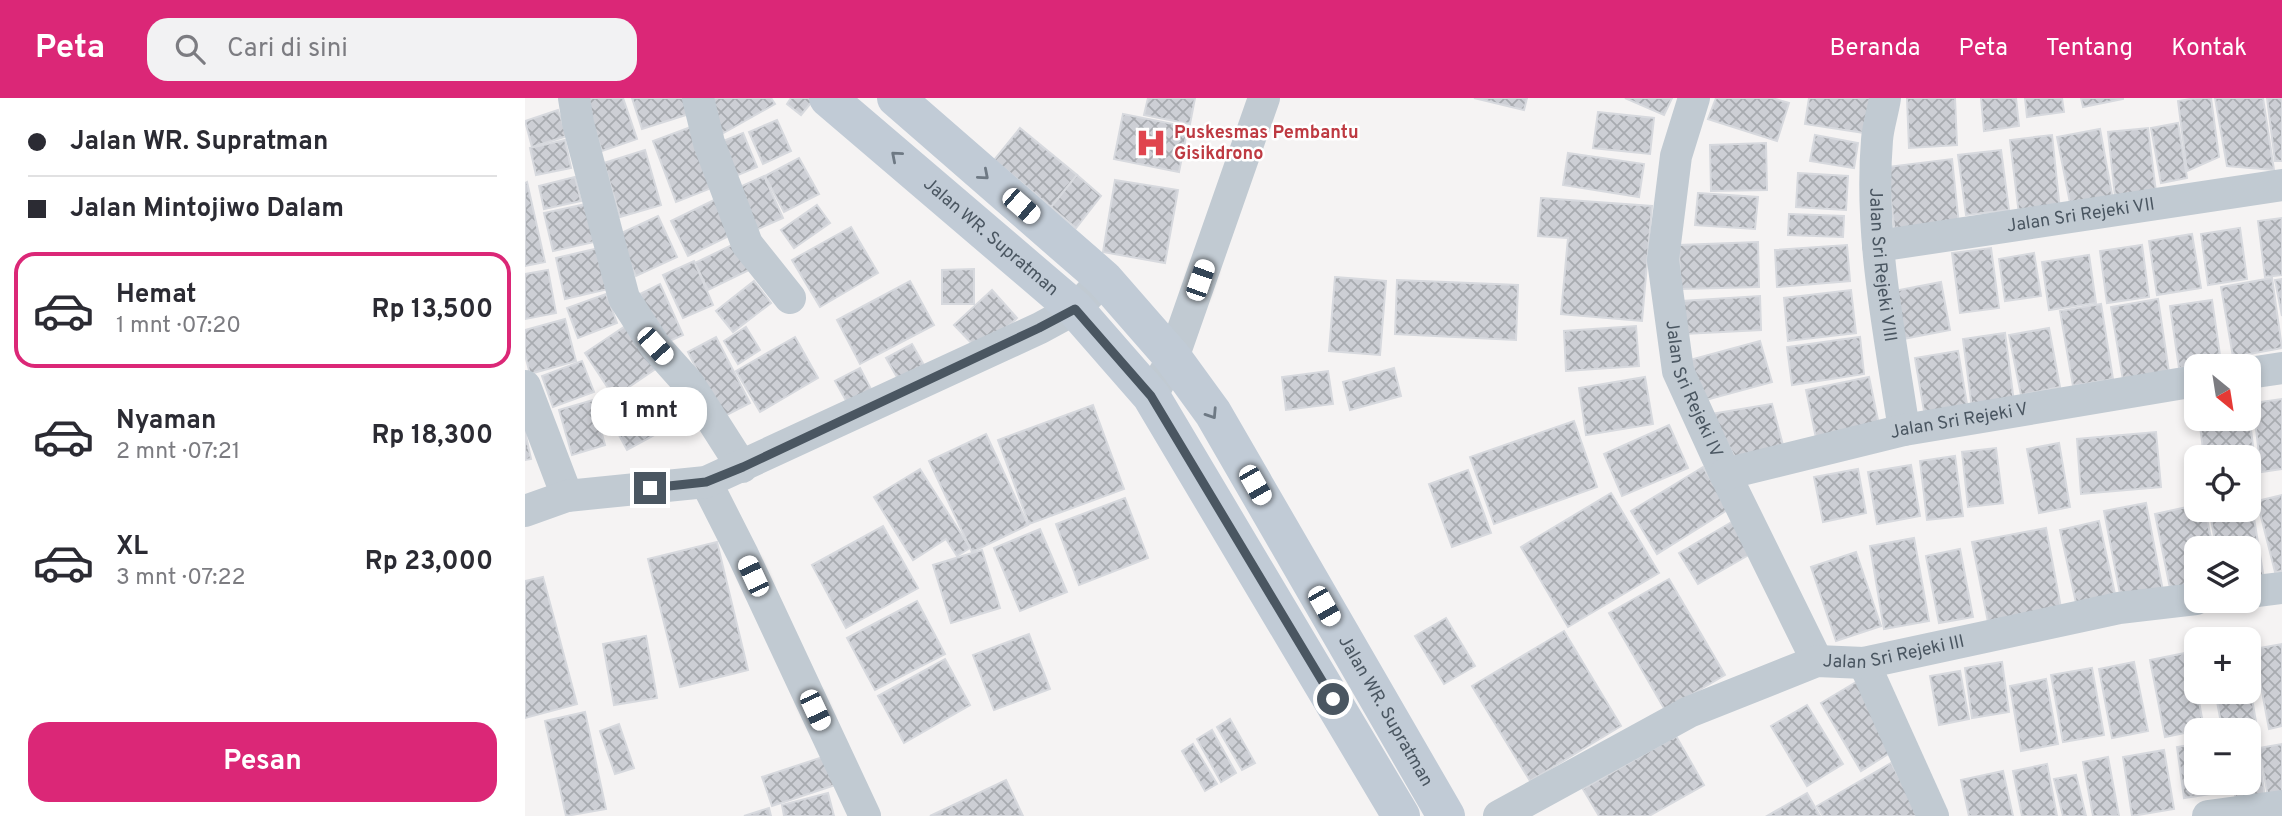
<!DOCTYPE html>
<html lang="id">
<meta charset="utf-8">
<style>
:root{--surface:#fff;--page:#f2f2f3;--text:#2b2b33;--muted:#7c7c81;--line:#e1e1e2;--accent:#db2777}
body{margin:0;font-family:Overpass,sans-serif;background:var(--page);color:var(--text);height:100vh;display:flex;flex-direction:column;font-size:26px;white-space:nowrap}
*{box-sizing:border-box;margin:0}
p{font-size:23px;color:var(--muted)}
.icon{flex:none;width:38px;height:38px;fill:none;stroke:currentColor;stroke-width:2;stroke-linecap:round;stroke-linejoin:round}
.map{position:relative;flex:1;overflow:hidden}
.side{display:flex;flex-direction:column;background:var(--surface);width:525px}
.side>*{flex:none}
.guide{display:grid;align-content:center;height:154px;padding:0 28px;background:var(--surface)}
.needle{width:46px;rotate:150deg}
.controls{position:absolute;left:1659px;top:256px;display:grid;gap:14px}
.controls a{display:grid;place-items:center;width:77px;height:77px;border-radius:14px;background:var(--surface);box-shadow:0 4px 10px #0003;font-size:35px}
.end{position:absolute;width:32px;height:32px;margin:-16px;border:9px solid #4a5661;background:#fff;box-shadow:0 0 0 4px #fff}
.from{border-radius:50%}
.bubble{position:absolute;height:49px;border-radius:21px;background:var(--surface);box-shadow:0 4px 10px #0003;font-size:23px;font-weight:700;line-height:49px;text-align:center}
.car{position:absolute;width:21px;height:42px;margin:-21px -10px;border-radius:9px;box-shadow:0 0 5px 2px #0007;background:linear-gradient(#fff 24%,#345 0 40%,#fff 0 76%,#345 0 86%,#fff 0)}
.guide b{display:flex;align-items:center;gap:24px;height:66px;font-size:26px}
.guide b+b{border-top:2px solid var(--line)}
.guide i{width:18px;height:18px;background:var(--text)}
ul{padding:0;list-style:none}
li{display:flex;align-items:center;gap:21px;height:116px;margin:0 14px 10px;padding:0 14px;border:4px solid transparent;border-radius:21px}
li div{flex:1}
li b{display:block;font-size:26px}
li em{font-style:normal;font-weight:700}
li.selected{border-color:var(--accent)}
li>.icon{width:63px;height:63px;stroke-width:1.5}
.button{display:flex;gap:14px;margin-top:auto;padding:14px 28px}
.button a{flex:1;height:80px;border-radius:21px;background:var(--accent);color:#fff;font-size:28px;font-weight:700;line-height:80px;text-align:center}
header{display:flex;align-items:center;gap:42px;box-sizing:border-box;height:98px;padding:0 35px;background:var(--accent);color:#fff}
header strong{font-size:33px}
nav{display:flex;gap:38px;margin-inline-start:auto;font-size:24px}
.search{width:490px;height:63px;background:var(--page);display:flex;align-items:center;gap:18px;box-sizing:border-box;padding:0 24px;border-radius:21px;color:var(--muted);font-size:26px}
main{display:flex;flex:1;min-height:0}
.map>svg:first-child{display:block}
</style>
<header>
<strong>Peta</strong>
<div class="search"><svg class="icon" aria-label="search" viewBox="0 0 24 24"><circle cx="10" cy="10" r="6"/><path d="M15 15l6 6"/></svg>Cari di sini</div>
<nav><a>Beranda</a><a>Peta</a><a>Tentang</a><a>Kontak</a></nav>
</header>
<main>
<section class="side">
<div class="guide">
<b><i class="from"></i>Jalan WR. Supratman</b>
<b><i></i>Jalan Mintojiwo Dalam</b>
</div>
<ul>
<li class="selected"><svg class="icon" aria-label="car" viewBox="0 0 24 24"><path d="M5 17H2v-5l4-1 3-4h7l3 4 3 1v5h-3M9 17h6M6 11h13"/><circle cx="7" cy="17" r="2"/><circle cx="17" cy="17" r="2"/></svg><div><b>Hemat</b><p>1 mnt · 07:20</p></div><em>Rp 13,500</em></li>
<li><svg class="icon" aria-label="car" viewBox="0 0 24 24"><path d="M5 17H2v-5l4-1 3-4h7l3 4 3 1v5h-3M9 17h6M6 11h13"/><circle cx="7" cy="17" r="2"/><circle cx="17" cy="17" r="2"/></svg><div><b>Nyaman</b><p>2 mnt · 07:21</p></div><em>Rp 18,300</em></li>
<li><svg class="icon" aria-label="car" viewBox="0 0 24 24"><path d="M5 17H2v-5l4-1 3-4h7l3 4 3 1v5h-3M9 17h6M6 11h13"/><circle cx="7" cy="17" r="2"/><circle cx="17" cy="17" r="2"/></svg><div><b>XL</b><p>3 mnt · 07:22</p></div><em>Rp 23,000</em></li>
</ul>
<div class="button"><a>Pesan</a></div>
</section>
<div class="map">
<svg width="1757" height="718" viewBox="0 0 1757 718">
<defs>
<pattern id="building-cross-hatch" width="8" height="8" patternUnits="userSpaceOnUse" patternTransform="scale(1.75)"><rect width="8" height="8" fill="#cdcfd5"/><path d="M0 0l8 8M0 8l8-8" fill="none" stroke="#a8abb0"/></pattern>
</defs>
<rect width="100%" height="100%" fill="#f5f3f3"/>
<g fill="url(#building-cross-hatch)" stroke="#d7d9de" stroke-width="2">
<path d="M 59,0 L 98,0 L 112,41 L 77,53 Z"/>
<path d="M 107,0 L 162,0 L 167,15 L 117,31 Z"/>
<path d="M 190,0 L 246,0 L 250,6 L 195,37 L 178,7 Z"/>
<path d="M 266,0 L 290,0 L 276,17 L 262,6 Z"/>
<path d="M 623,0 L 670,0 L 665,26 L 619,17 Z"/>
<path d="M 949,0 L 1002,0 L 999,12 Z"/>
<path d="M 1100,0 L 1147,0 L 1139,17 Z"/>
<path d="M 1191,0 L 1247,0 L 1264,5 L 1252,43 L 1183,21 Z"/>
<path d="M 1284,0 L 1350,0 L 1346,36 L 1280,26 Z"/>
<path d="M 1382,0 L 1430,0 L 1432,47 L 1384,50 Z"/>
<path d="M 1456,0 L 1491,0 L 1494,28 L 1459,33 Z"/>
<path d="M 1500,0 L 1537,0 L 1539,14 L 1502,19 Z"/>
<path d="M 1556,0 L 1598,0 L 1598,1 L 1558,9 Z"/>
<path d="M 1672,0 L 1686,0 L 1694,59 L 1662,73 L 1653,3 Z"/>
<path d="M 1690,0 L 1738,0 L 1749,72 L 1702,68 Z"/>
<path d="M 1742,0 L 1757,0 L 1757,63 L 1750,63 Z"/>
<path d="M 33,12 L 42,38 L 7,49 L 0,23 Z"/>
<path d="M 1073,14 L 1129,20 L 1125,56 L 1068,50 Z"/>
<path d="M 598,16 L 663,29 L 654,74 L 589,61 Z"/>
<path d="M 252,22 L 266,53 L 238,66 L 224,34 Z"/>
<path d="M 1653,25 L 1662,80 L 1636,85 L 1626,30 Z"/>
<path d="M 171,27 L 194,87 L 151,104 L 128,43 Z"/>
<path d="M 495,30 L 552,77 L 526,109 L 469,62 Z"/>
<path d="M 1623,30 L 1631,94 L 1590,98 L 1583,34 Z"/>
<path d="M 1575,31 L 1588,102 L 1546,110 L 1532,39 Z"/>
<path d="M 218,35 L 232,69 L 206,80 L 193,45 Z"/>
<path d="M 1290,37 L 1333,45 L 1329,70 L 1285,63 Z"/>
<path d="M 1527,37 L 1535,112 L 1494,117 L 1485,42 Z"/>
<path d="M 40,42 L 46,70 L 11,77 L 5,50 Z"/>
<path d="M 1241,45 L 1242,92 L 1186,93 L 1185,47 Z"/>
<path d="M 120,52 L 136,107 L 95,119 L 79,65 Z"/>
<path d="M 1476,52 L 1484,112 L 1441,117 L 1433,57 Z"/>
<path d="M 1043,55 L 1119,66 L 1114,99 L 1038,87 Z"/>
<path d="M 274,60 L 294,96 L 259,114 L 240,78 Z"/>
<path d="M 1427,61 L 1434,127 L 1370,135 L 1362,69 Z"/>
<path d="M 1273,75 L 1323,78 L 1321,112 L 1271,109 Z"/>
<path d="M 552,77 L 576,98 L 551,130 L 526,109 Z"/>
<path d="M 239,78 L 258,120 L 226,134 L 208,92 Z"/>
<path d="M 50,79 L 56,103 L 19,111 L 14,88 Z"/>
<path d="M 590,82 L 653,92 L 640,165 L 578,154 Z"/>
<path d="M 2,84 L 20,164 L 0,168 L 0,85 Z"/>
<path d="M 1173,95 L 1233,99 L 1230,131 L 1170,127 Z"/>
<path d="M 195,99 L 212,134 L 163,158 L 146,123 Z"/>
<path d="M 1016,100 L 1127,108 L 1117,223 L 1036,216 L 1043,140 L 1013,138 Z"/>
<path d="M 61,106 L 69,144 L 28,153 L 19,115 Z"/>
<path d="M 292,107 L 305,125 L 269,150 L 256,132 Z"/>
<path d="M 1264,116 L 1319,118 L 1318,139 L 1263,137 Z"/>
<path d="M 133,118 L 152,159 L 111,178 L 92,137 Z"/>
<path d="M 1757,120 L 1757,177 L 1740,179 L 1733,123 Z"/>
<path d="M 326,129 L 353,175 L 295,209 L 267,162 Z"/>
<path d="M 1715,130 L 1722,181 L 1683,187 L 1676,136 Z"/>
<path d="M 1667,136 L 1676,190 L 1632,197 L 1624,143 Z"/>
<path d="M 213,144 L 226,171 L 183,192 L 170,165 Z"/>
<path d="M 1233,144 L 1234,189 L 1155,191 L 1154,147 Z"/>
<path d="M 1322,147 L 1325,183 L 1252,189 L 1250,152 Z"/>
<path d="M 1617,147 L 1624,199 L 1582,205 L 1575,153 Z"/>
<path d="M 74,150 L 83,191 L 40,201 L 31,160 Z"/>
<path d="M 1466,150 L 1474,210 L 1435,215 L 1427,155 Z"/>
<path d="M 1509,155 L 1516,198 L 1480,203 L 1474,161 Z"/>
<path d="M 1564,157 L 1571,205 L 1524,212 L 1517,164 Z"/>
<path d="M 169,163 L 188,207 L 158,220 L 138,177 Z"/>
<path d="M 449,171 L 449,206 L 417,206 L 417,172 Z"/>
<path d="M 23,172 L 31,215 L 0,221 L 0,176 Z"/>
<path d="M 810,179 L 861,183 L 855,257 L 804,253 Z"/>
<path d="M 1747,180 L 1757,250 L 1708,259 L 1696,189 Z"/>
<path d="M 1757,181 L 1757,218 L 1750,182 Z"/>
<path d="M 872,182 L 993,187 L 991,242 L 870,236 Z"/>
<path d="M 229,183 L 246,205 L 208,234 L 191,213 Z"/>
<path d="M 385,183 L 409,227 L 335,266 L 312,222 Z"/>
<path d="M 1416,184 L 1425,232 L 1378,241 L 1369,193 Z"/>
<path d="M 135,186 L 158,237 L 138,246 L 115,196 Z"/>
<path d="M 467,192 L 492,220 L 455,254 L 429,227 Z"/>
<path d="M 1326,192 L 1331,235 L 1263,243 L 1259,200 Z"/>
<path d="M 81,196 L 92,225 L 53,240 L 42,210 Z"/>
<path d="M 1235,198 L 1236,232 L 1159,236 L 1157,203 Z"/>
<path d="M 1633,201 L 1644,274 L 1598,282 L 1586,209 Z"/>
<path d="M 1687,202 L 1696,264 L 1654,270 L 1645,208 Z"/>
<path d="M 1576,206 L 1588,281 L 1548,288 L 1535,213 Z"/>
<path d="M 40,221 L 51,263 L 5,276 L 0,257 L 0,232 Z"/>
<path d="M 102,227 L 132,270 L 89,299 L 60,255 Z"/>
<path d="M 1111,228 L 1114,268 L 1041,273 L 1039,233 Z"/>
<path d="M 221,229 L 235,252 L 213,266 L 199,243 Z"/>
<path d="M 1524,230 L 1535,289 L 1496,297 L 1484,237 Z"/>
<path d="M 1480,235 L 1489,304 L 1447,310 L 1438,241 Z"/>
<path d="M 191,239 L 225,305 L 196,320 L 163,254 Z"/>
<path d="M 270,239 L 293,280 L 235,314 L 211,273 Z"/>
<path d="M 1335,239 L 1339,276 L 1267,287 L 1262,249 Z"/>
<path d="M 1235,243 L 1247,284 L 1177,303 L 1165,262 Z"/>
<path d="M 387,246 L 399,267 L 373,281 L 361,260 Z"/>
<path d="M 1433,253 L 1443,312 L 1400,319 L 1390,260 Z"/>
<path d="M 57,263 L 69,294 L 28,309 L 17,278 Z"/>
<path d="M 335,270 L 348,295 L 324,308 L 310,283 Z"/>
<path d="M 869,270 L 876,298 L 825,312 L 818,284 Z"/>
<path d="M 803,273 L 808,306 L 761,312 L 757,279 Z"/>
<path d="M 1120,279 L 1128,326 L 1061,337 L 1054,290 Z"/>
<path d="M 1344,279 L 1354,327 L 1291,340 L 1281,292 Z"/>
<path d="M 156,292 L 168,316 L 102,352 L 89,328 Z"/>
<path d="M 1757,301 L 1757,371 L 1736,374 L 1728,305 Z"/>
<path d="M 68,302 L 80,347 L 47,357 L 34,312 Z"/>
<path d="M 1247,306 L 1259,351 L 1210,359 L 1186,316 Z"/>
<path d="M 568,307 L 599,391 L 504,426 L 473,342 Z"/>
<path d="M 1724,315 L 1732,381 L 1724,382 L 1724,359 L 1679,359 L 1674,320 L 1724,320 Z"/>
<path d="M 1049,323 L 1072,389 L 969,426 L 945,359 Z"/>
<path d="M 1144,327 L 1163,370 L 1097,398 L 1079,356 Z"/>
<path d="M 0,333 L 6,361 L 0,362 Z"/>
<path d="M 1631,334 L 1636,389 L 1556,396 L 1552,341 Z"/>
<path d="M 461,336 L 503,427 L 447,454 L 404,363 Z"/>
<path d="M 1534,345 L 1545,409 L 1514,415 L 1502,351 Z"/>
<path d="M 1471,350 L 1478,405 L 1443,409 L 1437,354 Z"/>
<path d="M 1430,358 L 1438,418 L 1402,422 L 1395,363 Z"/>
<path d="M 1386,367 L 1395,418 L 1352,426 L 1343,374 Z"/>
<path d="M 1178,369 L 1204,411 L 1132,456 L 1106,413 Z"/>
<path d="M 395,371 L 445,450 L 432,458 L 421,441 L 388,462 L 349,399 Z"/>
<path d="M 1333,371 L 1341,415 L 1298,424 L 1289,379 Z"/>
<path d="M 943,372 L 966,435 L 927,449 L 904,386 Z"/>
<path d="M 1086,395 L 1134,475 L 1043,529 L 996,449 Z"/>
<path d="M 1757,397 L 1757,473 L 1750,474 L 1732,403 Z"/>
<path d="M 600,400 L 623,460 L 554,487 L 531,426 Z"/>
<path d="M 1621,405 L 1639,498 L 1597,506 L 1579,413 Z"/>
<path d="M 1671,407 L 1671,411 L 1680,411 L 1688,450 L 1671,450 L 1671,495 L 1647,500 L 1630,416 Z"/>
<path d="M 1727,408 L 1739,481 L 1724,484 L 1724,450 L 1691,450 L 1685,415 L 1724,411 L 1724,409 Z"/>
<path d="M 1210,422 L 1229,454 L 1173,486 L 1154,455 Z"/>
<path d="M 1574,423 L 1592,505 L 1553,514 L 1535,432 Z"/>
<path d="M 358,428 L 393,490 L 321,530 L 287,467 Z"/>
<path d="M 1521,430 L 1537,515 L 1464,529 L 1447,444 Z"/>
<path d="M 515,431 L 542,494 L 495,513 L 469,450 Z"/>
<path d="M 1389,440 L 1404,523 L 1359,531 L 1345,448 Z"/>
<path d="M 192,444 L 223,572 L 155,589 L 123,461 Z"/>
<path d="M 1435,451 L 1448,519 L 1414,525 L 1401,458 Z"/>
<path d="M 457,452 L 475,510 L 426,525 L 408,467 Z"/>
<path d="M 1331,454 L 1356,528 L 1311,543 L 1286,469 Z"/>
<path d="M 18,479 L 52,606 L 0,620 L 0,483 Z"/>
<path d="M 1144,481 L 1200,577 L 1140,612 L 1084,515 Z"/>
<path d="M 392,503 L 420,556 L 350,592 L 322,540 Z"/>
<path d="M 921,520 L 950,568 L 919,586 L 890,538 Z"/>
<path d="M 1039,533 L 1096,628 L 1005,683 L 947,588 Z"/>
<path d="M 504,536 L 525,591 L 469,612 L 448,557 Z"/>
<path d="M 121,538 L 132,600 L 89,607 L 78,546 Z"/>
<path d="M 1757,546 L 1757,628 L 1744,631 L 1729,551 Z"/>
<path d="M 1665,554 L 1679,631 L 1640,639 L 1625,562 Z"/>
<path d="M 420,561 L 445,607 L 379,645 L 353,598 Z"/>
<path d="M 1477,564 L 1484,614 L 1447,620 L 1440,570 Z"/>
<path d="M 1609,564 L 1623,633 L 1587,640 L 1574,571 Z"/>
<path d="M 1567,570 L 1579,637 L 1538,644 L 1526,577 Z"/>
<path d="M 1435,573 L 1444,621 L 1414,627 L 1405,578 Z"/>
<path d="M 1336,581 L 1376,648 L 1336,673 L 1296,605 Z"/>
<path d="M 1521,581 L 1533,646 L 1496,653 L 1485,588 Z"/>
<path d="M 1724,583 L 1731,624 L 1697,630 L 1690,593 L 1724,593 Z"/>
<path d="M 1282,607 L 1318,666 L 1282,688 L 1246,628 Z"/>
<path d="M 60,614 L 81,711 L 41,718 L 20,623 Z"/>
<path d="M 705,621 L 730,665 L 717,672 L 692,629 Z"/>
<path d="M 94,626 L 109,670 L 90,676 L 75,633 Z"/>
<path d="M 687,632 L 711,675 L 696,684 L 672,641 Z"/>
<path d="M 1151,638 L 1179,687 L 1124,718 L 1074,718 L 1058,691 Z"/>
<path d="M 1732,644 L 1740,699 L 1711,703 L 1708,684 L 1724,684 L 1724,645 Z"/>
<path d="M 668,646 L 692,686 L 680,693 L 657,653 Z"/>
<path d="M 1671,646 L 1671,684 L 1697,684 L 1699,694 L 1659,700 L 1652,649 Z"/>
<path d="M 1757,646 L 1757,701 L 1744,704 L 1734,650 Z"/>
<path d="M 1639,652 L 1649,711 L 1607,718 L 1598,659 Z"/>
<path d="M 304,657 L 313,686 L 247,708 L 237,679 Z"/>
<path d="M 1583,659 L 1594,718 L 1568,718 L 1558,664 Z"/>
<path d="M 1366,665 L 1396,718 L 1298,718 L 1292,708 Z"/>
<path d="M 1522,666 L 1532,718 L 1497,718 L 1488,673 Z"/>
<path d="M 1478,673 L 1488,718 L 1444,718 L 1436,682 Z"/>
<path d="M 1551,677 L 1561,718 L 1538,718 L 1529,681 Z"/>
<path d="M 481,682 L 498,718 L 405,718 Z"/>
<path d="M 303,695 L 309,718 L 259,718 L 257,707 Z"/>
<path d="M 1282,695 L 1295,718 L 1242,718 Z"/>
<path d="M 244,710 L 246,718 L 219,718 Z"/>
</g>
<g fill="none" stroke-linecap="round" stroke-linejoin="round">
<g stroke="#c1cad2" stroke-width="32">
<path d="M 49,0 L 53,25 L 99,200 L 130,248 L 164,286 L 217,369"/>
<path d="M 173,0 L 184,45 L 222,146 L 265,200"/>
<path id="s1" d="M 1169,0 L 1151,58 L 1138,162 L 1153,273 L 1200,376 L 1292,563"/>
<path id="s2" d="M 1360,0 C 1358,14 1353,28 1352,42 C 1344,139 1365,237 1379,332"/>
<path id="s3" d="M 1353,148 L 1757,87"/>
<path d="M 1724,275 L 1757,270"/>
<path d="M 0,288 L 42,398"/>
<path d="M 626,298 L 648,260 L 739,0"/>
<path id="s4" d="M 1200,376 L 1379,332 L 1671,283"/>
<path d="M 181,384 L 218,457 L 340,718"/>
<path d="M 0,413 L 42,398 L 181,384 L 515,230 L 550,211 L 579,181"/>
<path d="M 1724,494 L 1757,490"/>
<path d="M 1339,565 L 1408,718"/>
<path id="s5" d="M 974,718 L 1164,614 L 1292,563 L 1339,565 L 1594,510 L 1671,501"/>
<path d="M 1683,718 L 1757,708"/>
</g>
<g stroke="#c1cbd6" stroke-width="38">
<path id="s6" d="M 303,0 L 550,211 L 626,298 L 876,718"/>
<path id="s7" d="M 371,0 L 579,181 L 648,260 L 688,315 L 921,718"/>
</g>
</g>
<defs><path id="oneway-chevron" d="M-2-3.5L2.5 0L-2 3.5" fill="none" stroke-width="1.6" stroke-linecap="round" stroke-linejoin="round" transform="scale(1.75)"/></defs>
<g stroke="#6e7984">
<use href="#oneway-chevron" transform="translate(371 58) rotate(-139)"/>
<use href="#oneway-chevron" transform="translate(459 77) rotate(41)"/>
<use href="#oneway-chevron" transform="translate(687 316) rotate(57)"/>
</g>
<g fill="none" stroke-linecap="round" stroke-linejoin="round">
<path stroke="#4a5661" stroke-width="9" d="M 125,390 L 181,384 L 218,369 L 514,230 L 550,211 L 626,298 L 808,601"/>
</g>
<defs>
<symbol id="hospital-bare" viewBox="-9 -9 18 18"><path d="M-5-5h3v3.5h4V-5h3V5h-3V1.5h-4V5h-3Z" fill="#e0444e" stroke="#fff" stroke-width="2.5" paint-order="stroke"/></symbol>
</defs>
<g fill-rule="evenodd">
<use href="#hospital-bare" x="604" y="23" width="44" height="44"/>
</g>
<g text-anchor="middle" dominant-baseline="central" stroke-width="5" stroke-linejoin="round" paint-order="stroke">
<g font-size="18" font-weight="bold" fill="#be3a42" stroke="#fff" text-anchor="start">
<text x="649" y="35">Puskesmas Pembantu<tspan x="649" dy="21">Gisikdrono</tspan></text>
</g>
<g font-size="18" fill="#4a5661" stroke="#fff">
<text stroke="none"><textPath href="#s3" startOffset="205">Jalan Sri Rejeki VII</textPath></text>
<text stroke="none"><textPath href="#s6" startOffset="214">Jalan WR. Supratman</textPath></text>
<text stroke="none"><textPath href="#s2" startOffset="168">Jalan Sri Rejeki VIII</textPath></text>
<text stroke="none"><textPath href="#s1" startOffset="299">Jalan Sri Rejeki IV</textPath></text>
<text stroke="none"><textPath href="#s4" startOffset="240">Jalan Sri Rejeki V</textPath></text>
<text stroke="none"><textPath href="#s5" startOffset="432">Jalan Sri Rejeki III</textPath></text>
<text stroke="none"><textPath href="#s7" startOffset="793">Jalan WR. Supratman</textPath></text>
</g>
</g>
</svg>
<div class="controls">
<a><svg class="needle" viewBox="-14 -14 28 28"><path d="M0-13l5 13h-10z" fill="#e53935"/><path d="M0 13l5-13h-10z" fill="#7c7c81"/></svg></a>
<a><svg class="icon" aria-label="locate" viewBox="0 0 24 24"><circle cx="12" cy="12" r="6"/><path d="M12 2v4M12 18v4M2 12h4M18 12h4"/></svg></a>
<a><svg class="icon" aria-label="layers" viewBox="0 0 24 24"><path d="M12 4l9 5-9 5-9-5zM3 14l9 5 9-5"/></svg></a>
<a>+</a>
<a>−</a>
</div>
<i class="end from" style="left:808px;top:601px"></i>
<i class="end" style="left:125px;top:390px"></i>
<div class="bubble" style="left:66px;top:289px;width:116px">1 mnt</div>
<i class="car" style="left:496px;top:108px;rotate:131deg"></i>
<i class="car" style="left:675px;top:182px;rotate:19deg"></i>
<i class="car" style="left:130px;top:248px;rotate:138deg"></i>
<i class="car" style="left:730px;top:387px;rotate:150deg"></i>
<i class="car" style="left:228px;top:478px;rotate:335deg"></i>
<i class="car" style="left:799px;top:508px;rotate:150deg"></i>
<i class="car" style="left:290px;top:612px;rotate:155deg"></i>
</div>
</main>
